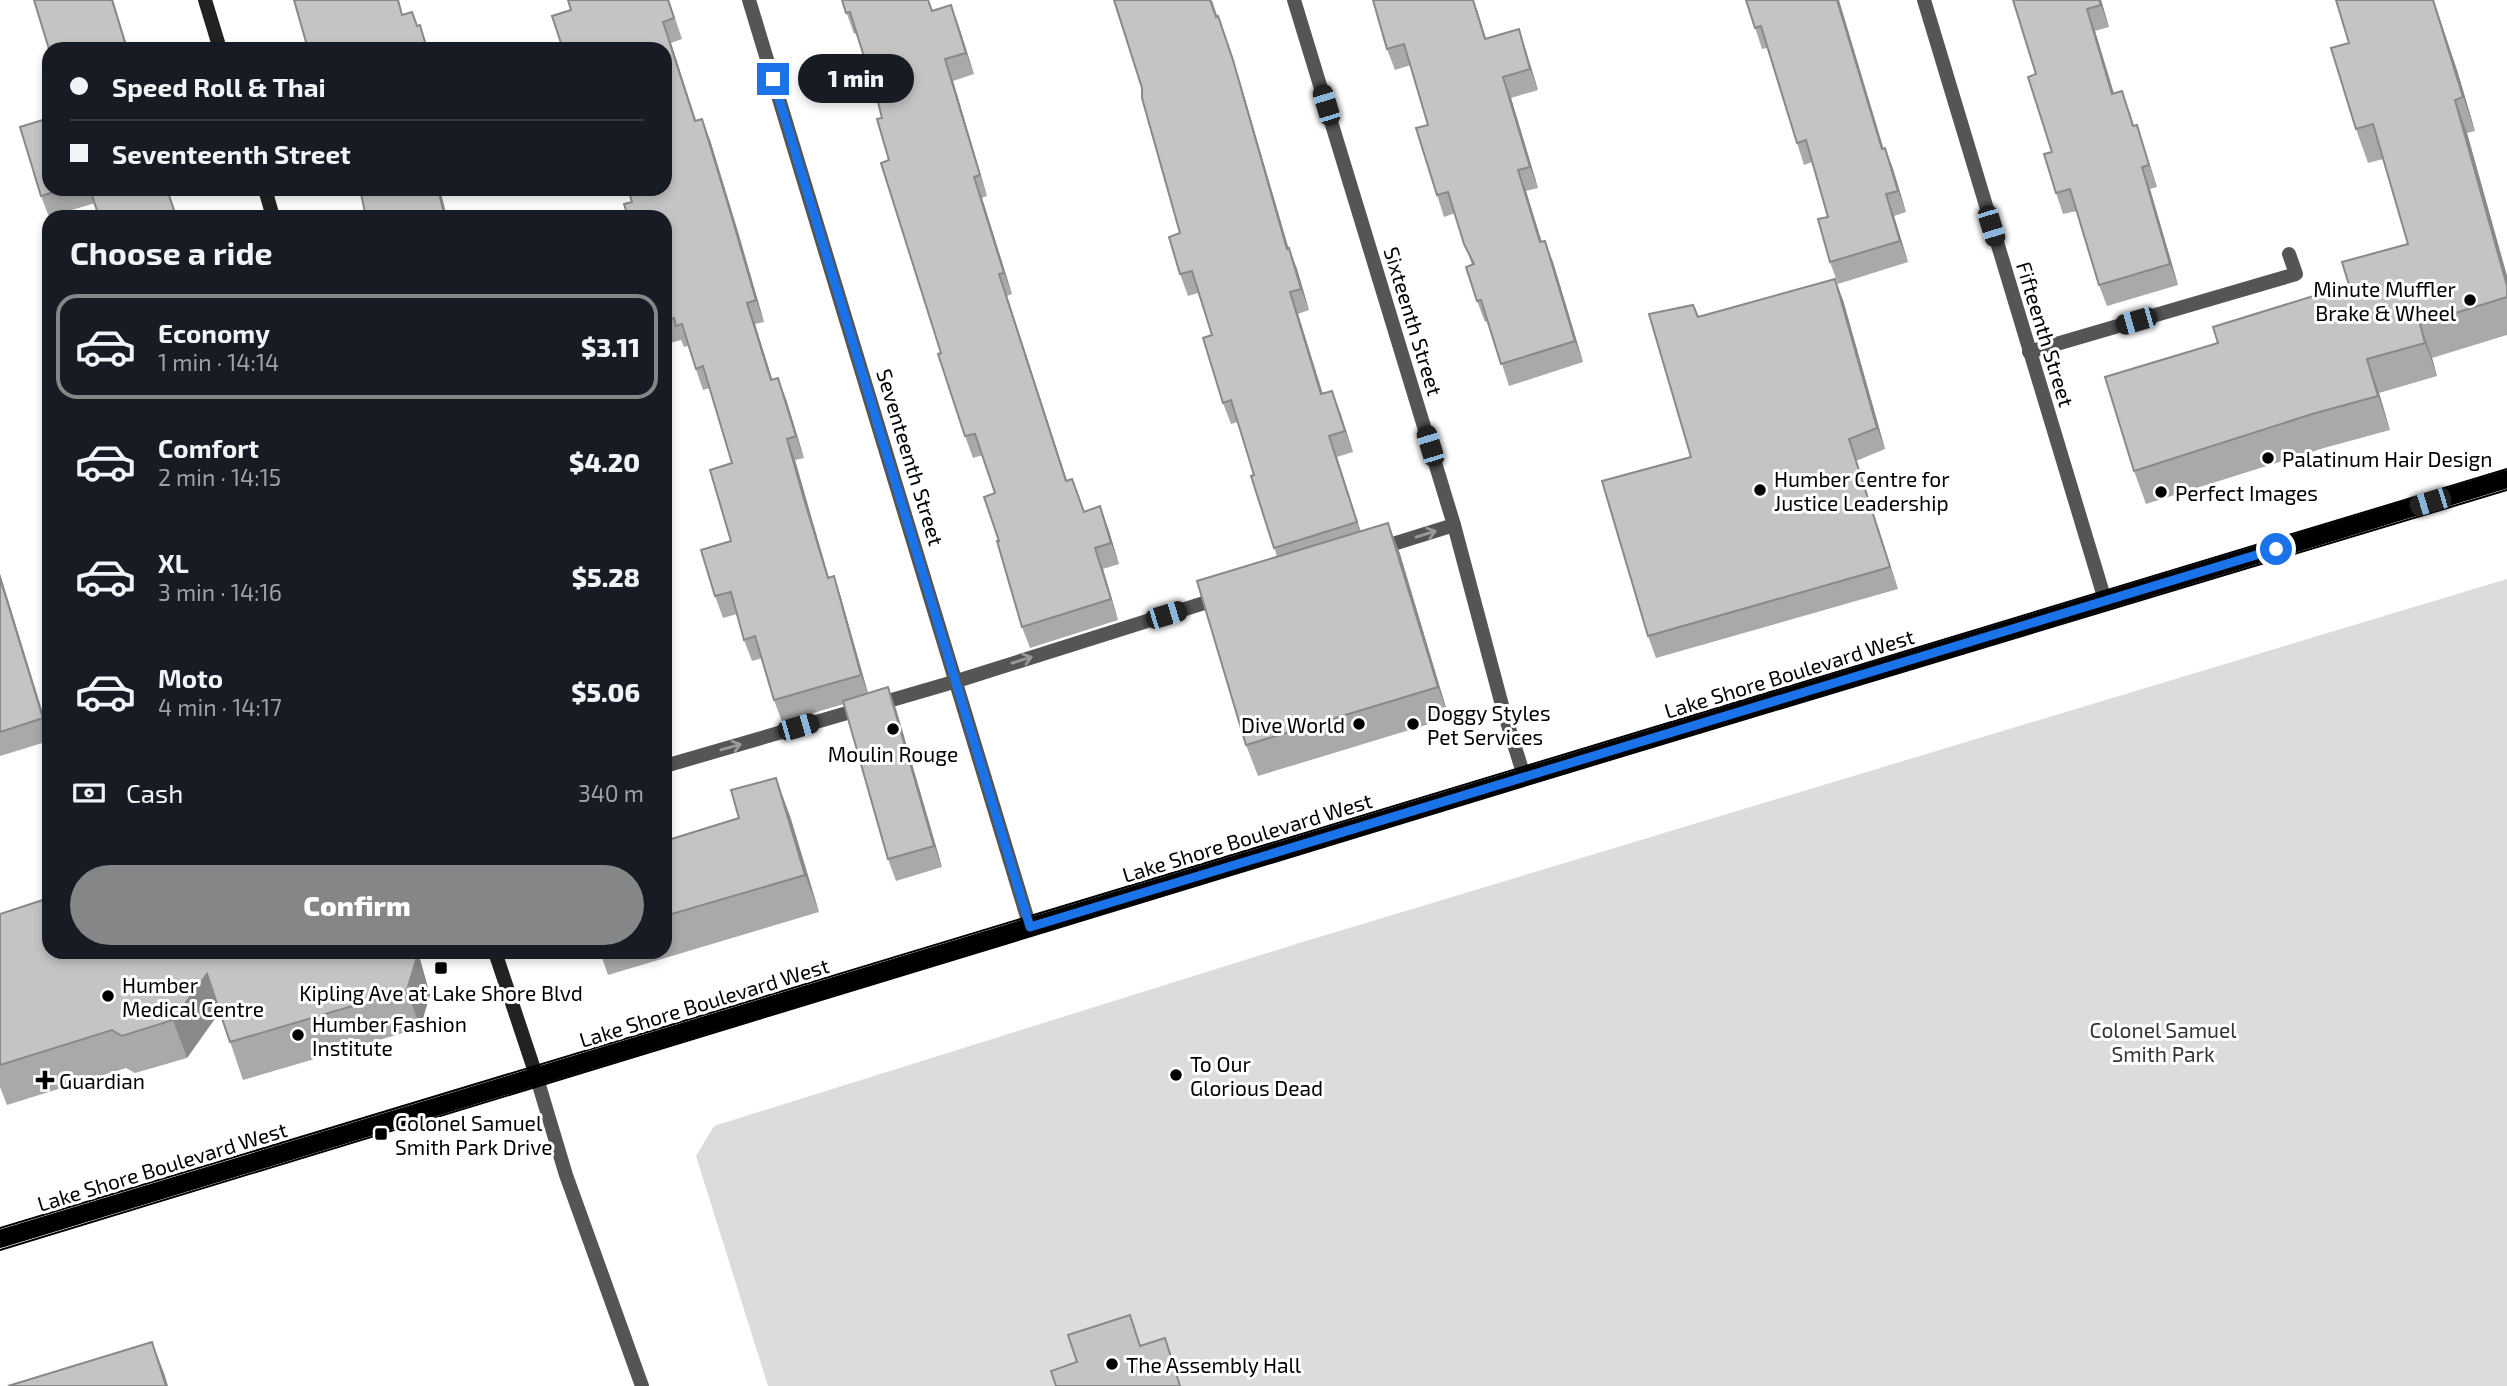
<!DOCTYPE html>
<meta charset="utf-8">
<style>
:root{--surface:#171b24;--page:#242831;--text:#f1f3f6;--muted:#9ea1a6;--line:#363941;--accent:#858687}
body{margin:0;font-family:"Exo 2",sans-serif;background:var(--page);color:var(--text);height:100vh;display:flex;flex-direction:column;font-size:26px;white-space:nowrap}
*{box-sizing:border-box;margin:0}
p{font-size:23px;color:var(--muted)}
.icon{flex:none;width:38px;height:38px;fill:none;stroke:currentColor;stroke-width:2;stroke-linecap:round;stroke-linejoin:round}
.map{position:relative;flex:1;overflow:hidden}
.details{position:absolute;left:42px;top:210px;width:630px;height:749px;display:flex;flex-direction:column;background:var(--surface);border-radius:21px;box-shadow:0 4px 10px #0003}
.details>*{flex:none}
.guide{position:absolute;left:42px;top:42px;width:630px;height:154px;border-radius:21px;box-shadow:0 4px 10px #0003;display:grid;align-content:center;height:154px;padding:0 28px;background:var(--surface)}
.end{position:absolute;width:32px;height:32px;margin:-16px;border:9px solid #1a73e8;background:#fff;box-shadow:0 0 0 4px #fff}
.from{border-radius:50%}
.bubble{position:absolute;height:49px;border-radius:24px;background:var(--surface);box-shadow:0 4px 10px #0003;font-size:23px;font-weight:800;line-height:49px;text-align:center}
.car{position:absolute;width:21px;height:42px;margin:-21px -10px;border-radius:9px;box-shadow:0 0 5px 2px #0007;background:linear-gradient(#222 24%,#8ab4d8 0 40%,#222 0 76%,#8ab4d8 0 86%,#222 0)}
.guide b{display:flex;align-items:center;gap:24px;height:66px;font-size:26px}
.guide b+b{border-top:2px solid var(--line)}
.guide i{width:18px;height:18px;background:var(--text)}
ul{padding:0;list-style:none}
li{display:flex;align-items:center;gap:21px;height:105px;margin:0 14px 10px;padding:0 14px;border:4px solid transparent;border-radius:21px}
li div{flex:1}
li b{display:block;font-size:26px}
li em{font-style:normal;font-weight:800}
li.active{border-color:var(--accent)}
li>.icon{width:63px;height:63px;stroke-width:1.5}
h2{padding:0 28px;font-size:32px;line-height:84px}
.pay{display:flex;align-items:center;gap:18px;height:77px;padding:0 28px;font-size:26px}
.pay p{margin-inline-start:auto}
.primary-button{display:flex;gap:14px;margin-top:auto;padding:14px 28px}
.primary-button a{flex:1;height:80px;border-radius:42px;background:var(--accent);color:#fff;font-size:28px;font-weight:800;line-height:80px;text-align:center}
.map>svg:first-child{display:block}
</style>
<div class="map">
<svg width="2507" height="1386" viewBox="0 0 2507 1386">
<rect width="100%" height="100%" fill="#fff"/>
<path fill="#dcdcdc" d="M 2507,579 L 2507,1386 L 768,1386 L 696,1156 L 714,1126 L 1296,944 Z"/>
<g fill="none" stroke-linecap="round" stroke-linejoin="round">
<g stroke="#555" stroke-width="14">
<path d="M 2029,352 L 2296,274 L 2289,254"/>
<path d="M 1380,548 L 1454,525"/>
<path d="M 665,766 L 957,681 L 1220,598"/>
</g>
<g stroke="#555" stroke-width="14">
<path d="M 749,0 L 1030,927"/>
<path d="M 1294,0 L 1454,525 L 1503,709 L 1524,776"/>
<path d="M 1924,0 L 2105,600"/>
<path d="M 536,1075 L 566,1175 L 642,1386"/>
</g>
<g stroke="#222" stroke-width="14">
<path d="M 205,0 L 220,49"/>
<path d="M 265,189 L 273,217"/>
<path d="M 495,952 L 536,1075"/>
</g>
<path stroke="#000" stroke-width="18" d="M 0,1239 L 2507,479"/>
<g stroke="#000" stroke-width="2">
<path d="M 0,1228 L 2507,469"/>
<path d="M 0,1250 L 1580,769 L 2507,490"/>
</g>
</g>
<g fill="#a9a9a9">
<path d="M 669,0 L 682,39 L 671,43 L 671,46 L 696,121 L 710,140 L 738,232 L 764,322 L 755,324 L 772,380 L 786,399 L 804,458 L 795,460 L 829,578 L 834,576 L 841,598 L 868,693 L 896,709 L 942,867 L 896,881 L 888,859 L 844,704 L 782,722 L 774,700 L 762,658 L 752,661 L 744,640 L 737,614 L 723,618 L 715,596 L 731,541 L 732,463 L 710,388 L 703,390 L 688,346 L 684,347 L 681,340 L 670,343 L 665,329 L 665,217 L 632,202 L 665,49 L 563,49 L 571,10 Z"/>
<path d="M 842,0 L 933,11 L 959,27 L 974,74 L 953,81 L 987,196 L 982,198 L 1012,294 L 1007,296 L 1067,481 L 1084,512 L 1100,506 L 1108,528 L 1119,564 L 1103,569 L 1118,620 L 1030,648 L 1022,627 L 999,541 L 995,493 L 983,455 L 973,458 L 965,436 L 941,353 L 889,160 L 882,118 L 877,98 L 857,33 L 854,34 Z"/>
<path d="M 1212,0 L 1240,82 L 1288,248 L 1297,269 L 1309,310 L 1298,314 L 1323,394 L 1340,412 L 1353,452 L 1337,457 L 1361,532 L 1388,523 L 1400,554 L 1449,718 L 1258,776 L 1246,745 L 1277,557 L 1254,475 L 1238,422 L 1231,424 L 1223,403 L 1212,335 L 1198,293 L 1188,296 L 1180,274 L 1180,233 L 1142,88 Z"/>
<path d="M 1746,0 L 1884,149 L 1885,148 L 1893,169 L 1906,212 L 1894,216 L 1908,262 L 1838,284 L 1830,262 L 1828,217 L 1812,162 L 1804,165 L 1797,143 L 1767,48 L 1762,49 Z"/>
<path d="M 2013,0 L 2101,0 L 2109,27 L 2095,31 L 2114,93 L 2130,112 L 2134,126 L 2144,147 L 2157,187 L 2150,189 L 2178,285 L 2107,306 L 2099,285 L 2077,211 L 2063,214 L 2056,193 L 2052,152 L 2036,74 Z"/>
<path d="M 1477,10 L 1486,39 L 1519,29 L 1526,51 L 1538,90 L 1511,98 L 1538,188 L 1526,191 L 1542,242 L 1553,262 L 1583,362 L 1509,386 L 1488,321 L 1485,322 L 1477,301 L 1472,265 L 1455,213 L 1444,217 L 1437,195 L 1428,125 L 1411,65 L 1395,70 L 1387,49 Z"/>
<path d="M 2349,43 L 2457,70 L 2475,131 L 2467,133 L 2507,276 L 2507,335 L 2432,358 L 2437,376 L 2379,393 L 2390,430 L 2324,448 L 2146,504 L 2134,471 L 2218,343 L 2349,285 L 2408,244 L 2383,159 L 2368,163 L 2356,129 Z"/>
<path d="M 49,189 L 141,189 L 142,192 L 167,189 L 178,217 L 99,217 L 95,203 L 49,217 L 41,196 Z"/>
<path d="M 1843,300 L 1885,449 L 1856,461 L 1898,589 L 1656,658 L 1648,636 L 1691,457 L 1698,317 Z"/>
<path d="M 0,574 L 49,733 L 49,741 L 0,756 Z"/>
<path d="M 790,816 L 819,912 L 608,975 L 600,952 L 665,952 L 665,841 Z"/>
<path d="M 0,914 L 418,952 L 430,995 L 420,1028 L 243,1080 L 220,1012 L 187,1058 L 135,1073 L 126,1068 L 7,1105 L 0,1087 Z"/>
</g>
<g fill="#898989">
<path d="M 112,0 L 113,0 L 128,49 L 127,49 Z"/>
<path d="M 1473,0 L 1477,10 L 1493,61 L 1485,39 Z"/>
<path d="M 1837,0 L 1839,0 L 1890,170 L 1882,149 Z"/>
<path d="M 2099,0 L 2101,0 L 2109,27 Z"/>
<path d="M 2433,0 L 2437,10 L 2457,70 L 2475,131 L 2463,97 Z"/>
<path d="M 951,5 L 959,27 L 974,74 L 966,53 Z"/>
<path d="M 2087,9 L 2095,31 L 2120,115 L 2112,94 Z"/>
<path d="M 1218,16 L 1240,82 L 1295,270 L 1287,249 Z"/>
<path d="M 663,22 L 671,43 L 703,142 L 695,121 Z"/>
<path d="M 1519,29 L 1526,51 L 1538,90 L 1530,69 Z"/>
<path d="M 945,59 L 953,81 L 987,196 L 980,175 Z"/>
<path d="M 1503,77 L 1511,98 L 1538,188 L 1530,167 Z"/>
<path d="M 2455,100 L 2467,133 L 2507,276 L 2507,286 Z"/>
<path d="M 702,119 L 710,140 L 738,232 L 764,322 L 756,300 Z"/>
<path d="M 2137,125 L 2144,147 L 2157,187 L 2149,165 Z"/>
<path d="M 1885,148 L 1893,169 L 1906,212 L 1898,191 Z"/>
<path d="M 2142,167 L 2150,189 L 2178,285 L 2170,264 Z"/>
<path d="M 1518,170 L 1526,191 L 1548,264 L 1540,242 Z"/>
<path d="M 974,177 L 982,198 L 1012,294 L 1004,273 Z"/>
<path d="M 438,189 L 440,189 L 447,217 L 445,217 Z"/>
<path d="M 1886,194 L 1894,216 L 1908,262 L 1900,241 Z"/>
<path d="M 1545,241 L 1553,262 L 1583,362 L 1575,341 Z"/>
<path d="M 1289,248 L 1297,269 L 1309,310 L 1301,289 Z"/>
<path d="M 999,274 L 1007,296 L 1074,502 L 1066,481 Z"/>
<path d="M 1835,279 L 1843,300 L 1885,449 L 1877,428 Z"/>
<path d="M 1290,292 L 1298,314 L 1329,415 L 1321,394 Z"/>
<path d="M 747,303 L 755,324 L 779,401 L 771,380 Z"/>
<path d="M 2420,324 L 2432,358 L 2437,376 L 2425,343 Z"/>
<path d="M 2367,359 L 2379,393 L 2390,430 L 2378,396 Z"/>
<path d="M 778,378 L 786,399 L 804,458 L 796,436 Z"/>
<path d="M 1332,391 L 1340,412 L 1353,452 L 1345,431 Z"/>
<path d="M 1329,436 L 1337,457 L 1364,543 L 1357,522 Z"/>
<path d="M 787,439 L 795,460 L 812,520 L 835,599 L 828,578 L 804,499 Z"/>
<path d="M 1849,439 L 1856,461 L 1898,589 L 1890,567 Z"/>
<path d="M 1100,506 L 1108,528 L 1119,564 L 1111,543 Z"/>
<path d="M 1388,523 L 1400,554 L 1449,718 L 1438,687 Z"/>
<path d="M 1095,548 L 1103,569 L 1118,620 L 1111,599 Z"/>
<path d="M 0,574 L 49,734 L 0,578 Z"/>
<path d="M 834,576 L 841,598 L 869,697 L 861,675 Z"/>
<path d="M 888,687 L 896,709 L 942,867 L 934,846 Z"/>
<path d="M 776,778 L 790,816 L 819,912 L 805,875 Z"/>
<path d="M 415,952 L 418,952 L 430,995 L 420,1028 L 407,990 Z"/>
<path d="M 207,974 L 220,1011 L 187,1058 L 173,1020 Z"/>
<path d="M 152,1342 L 164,1373 L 168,1386 L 166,1386 Z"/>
</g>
<g fill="#c4c4c4" stroke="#898989" stroke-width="2">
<path d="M 34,0 L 112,0 L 127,49 L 49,49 Z"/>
<path d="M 294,0 L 398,0 L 402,15 L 412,12 L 417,26 L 420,25 L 427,49 L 308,49 Z"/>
<path d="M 568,0 L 668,0 L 674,18 L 663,22 L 664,25 L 695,121 L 702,119 L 730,211 L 756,300 L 747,303 L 771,380 L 778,378 L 796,436 L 787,439 L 804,499 L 828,578 L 834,576 L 861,675 L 774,700 L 755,636 L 744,640 L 731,592 L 715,596 L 701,550 L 731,541 L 710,470 L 732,463 L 703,366 L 696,369 L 682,324 L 676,326 L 674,318 L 665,321 L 665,217 L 628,217 L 624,204 L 632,202 L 628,189 L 665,189 L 665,49 L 577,49 L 576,48 L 563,49 L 552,16 L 571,10 Z"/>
<path d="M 842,0 L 928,0 L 932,11 L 951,5 L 966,53 L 945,59 L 980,175 L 974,177 L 1004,273 L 999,274 L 1066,481 L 1072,479 L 1084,512 L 1100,506 L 1111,543 L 1095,548 L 1111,599 L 1022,627 L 997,541 L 999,541 L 984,497 L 995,493 L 975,434 L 965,436 L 938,354 L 941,353 L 881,163 L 889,160 L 877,119 L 882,118 L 877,98 L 850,12 L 846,13 Z"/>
<path d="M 1114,0 L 1210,0 L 1216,17 L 1218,16 L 1233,60 L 1287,249 L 1289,248 L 1301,289 L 1290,292 L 1321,394 L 1332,391 L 1345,431 L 1329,436 L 1357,522 L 1274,548 L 1251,476 L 1254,475 L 1231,400 L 1223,403 L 1203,338 L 1212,335 L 1192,271 L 1180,274 L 1169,237 L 1180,233 L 1142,98 L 1142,88 Z"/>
<path d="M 1373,0 L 1473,0 L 1485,39 L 1519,29 L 1530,69 L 1503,77 L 1530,167 L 1518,170 L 1540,242 L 1545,241 L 1575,341 L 1501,364 L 1481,300 L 1477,301 L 1466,267 L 1474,264 L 1464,244 L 1448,192 L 1437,195 L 1416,128 L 1428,125 L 1404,44 L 1387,49 Z"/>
<path d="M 1746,0 L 1837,0 L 1882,149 L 1885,148 L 1898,191 L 1886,194 L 1900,241 L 1830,262 L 1818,219 L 1828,217 L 1806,140 L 1797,143 L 1761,26 L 1755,28 Z"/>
<path d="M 2013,0 L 2099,0 L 2101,5 L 2087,9 L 2112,94 L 2122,91 L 2133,126 L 2137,125 L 2149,165 L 2142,167 L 2170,264 L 2099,285 L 2070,189 L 2056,193 L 2044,154 L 2052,152 L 2028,77 L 2036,74 Z"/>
<path d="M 2336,0 L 2433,0 L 2463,97 L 2455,100 L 2507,286 L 2507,297 L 2420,324 L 2425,343 L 2367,359 L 2378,396 L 2312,414 L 2134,471 L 2105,377 L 2218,343 L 2213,327 L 2349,285 L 2342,262 L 2408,244 L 2373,124 L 2356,129 L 2331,48 L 2349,43 Z"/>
<path d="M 49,118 L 49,189 L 63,189 L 41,196 L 20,127 Z"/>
<path d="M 90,189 L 140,189 L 141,192 L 150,189 L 167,189 L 176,217 L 99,217 Z"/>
<path d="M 360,189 L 438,189 L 445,217 L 366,217 Z"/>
<path d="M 1835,279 L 1877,428 L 1849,439 L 1890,567 L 1648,636 L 1602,481 L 1691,457 L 1649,314 L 1693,305 L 1698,317 Z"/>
<path d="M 1388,523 L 1438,687 L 1246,745 L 1197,581 Z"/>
<path d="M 0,578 L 43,718 L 0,732 Z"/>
<path d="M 888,687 L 934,846 L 888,859 L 843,701 Z"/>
<path d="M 776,778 L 805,875 L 665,916 L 665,841 L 739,818 L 731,790 Z"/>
<path d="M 49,898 L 49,952 L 415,952 L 417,957 L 407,990 L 230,1042 L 207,974 L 173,1020 L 122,1036 L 112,1030 L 0,1065 L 0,914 Z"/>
<path d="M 1130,1315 L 1140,1346 L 1165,1338 L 1180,1386 L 1056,1386 L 1051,1371 L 1077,1362 L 1068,1335 Z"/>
<path d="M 152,1342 L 166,1386 L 8,1386 Z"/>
</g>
<defs><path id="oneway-shaft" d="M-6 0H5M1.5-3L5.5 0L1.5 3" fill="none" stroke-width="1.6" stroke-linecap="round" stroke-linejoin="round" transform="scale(1.75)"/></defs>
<g stroke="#999">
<use href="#oneway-shaft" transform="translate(1426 534) rotate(-17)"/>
<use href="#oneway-shaft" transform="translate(1022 660) rotate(-17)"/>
<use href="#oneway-shaft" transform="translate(731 747) rotate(-16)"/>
</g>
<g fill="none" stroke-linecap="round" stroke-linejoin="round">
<path stroke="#1a73e8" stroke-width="9" d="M 773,79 L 1030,927 L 2276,549"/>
</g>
<g fill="#000" stroke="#fff" stroke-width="2.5">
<circle cx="2470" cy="300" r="7"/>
<circle cx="2268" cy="458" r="7"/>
<circle cx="1760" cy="490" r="7"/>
<circle cx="2161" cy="492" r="7"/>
<circle cx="1359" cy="724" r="7"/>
<circle cx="1413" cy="724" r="7"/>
<circle cx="893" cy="729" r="7"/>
<rect x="434" y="961" width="14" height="14" rx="3.5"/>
<circle cx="108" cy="996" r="7"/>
<circle cx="298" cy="1035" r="7"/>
<circle cx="1176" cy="1075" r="7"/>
<path d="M41.5 1069.5h7v7h7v7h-7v7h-7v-7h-7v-7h7z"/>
<rect x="374" y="1127" width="14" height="14" rx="3.5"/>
<circle cx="1112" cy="1364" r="7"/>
</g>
<g text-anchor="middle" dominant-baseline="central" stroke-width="6" stroke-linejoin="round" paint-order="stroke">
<g font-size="21" fill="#000" stroke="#fff" text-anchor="start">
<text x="2456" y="288" text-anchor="end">Minute Muffler<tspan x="2456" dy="24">Brake &amp; Wheel</tspan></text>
<text x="2282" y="458">Palatinum Hair Design</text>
<text x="1774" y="478">Humber Centre for<tspan x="1774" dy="24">Justice Leadership</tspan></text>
<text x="2175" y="492">Perfect Images</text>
<text x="1427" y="712">Doggy Styles<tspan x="1427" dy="24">Pet Services</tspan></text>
<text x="1345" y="724" text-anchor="end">Dive World</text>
<text x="893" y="753" text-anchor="middle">Moulin Rouge</text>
<text x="122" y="984">Humber<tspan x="122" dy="24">Medical Centre</tspan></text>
<text x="441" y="992" text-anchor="middle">Kipling Ave at Lake Shore Blvd</text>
<text x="312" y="1023">Humber Fashion<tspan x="312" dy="24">Institute</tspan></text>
<text x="1190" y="1063">To Our<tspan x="1190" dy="24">Glorious Dead</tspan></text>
<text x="59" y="1080">Guardian</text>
<text x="395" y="1122">Colonel Samuel<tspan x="395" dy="24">Smith Park Drive</tspan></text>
<text x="1126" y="1364">The Assembly Hall</text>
</g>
<g font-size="21" fill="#000" stroke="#fff">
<text transform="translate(1414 321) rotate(73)">Sixteenth Street</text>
<text transform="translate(2046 334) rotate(73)">Fifteenth Street</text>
<text transform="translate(911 457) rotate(73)">Seventeenth Street</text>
<text transform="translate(1789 673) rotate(-17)">Lake Shore Boulevard West</text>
<text transform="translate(1247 837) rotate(-17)">Lake Shore Boulevard West</text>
<text transform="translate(704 1002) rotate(-17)">Lake Shore Boulevard West</text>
<text transform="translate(162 1166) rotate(-17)">Lake Shore Boulevard West</text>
</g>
<g font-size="21" fill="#333" stroke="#fff">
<text x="2163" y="1029">Colonel Samuel<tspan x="2163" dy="24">Smith Park</tspan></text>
</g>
</g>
</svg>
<i class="end from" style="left:2276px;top:549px"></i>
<i class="end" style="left:773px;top:79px"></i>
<div class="bubble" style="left:798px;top:54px;width:116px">1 min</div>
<i class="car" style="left:1326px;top:105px;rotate:343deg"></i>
<i class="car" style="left:1991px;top:226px;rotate:163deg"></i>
<i class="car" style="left:2136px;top:321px;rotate:254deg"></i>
<i class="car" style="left:1430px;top:446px;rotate:343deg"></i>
<i class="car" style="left:2430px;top:502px;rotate:253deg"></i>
<i class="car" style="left:1166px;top:615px;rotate:73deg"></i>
<i class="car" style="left:798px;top:727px;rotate:74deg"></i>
<div class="guide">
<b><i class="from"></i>Speed Roll &amp; Thai</b>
<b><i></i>Seventeenth Street</b>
</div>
<section class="details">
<h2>Choose a ride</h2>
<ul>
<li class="active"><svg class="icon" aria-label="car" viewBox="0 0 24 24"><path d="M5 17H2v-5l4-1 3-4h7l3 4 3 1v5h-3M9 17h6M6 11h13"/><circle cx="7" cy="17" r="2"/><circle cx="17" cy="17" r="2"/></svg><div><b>Economy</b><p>1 min · 14:14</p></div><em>$3.11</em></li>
<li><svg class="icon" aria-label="car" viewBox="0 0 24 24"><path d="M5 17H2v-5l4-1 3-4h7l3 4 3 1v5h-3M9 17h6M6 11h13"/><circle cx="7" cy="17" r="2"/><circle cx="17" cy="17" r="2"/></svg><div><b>Comfort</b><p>2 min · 14:15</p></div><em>$4.20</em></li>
<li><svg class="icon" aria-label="car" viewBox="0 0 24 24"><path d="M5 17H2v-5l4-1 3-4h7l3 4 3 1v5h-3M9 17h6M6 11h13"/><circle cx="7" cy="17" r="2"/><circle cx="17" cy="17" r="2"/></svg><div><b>XL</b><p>3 min · 14:16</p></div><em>$5.28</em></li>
<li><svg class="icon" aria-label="car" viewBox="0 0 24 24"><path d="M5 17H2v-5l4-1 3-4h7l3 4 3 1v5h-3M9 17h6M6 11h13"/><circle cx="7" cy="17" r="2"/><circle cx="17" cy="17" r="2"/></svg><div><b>Moto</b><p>4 min · 14:17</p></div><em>$5.06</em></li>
</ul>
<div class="pay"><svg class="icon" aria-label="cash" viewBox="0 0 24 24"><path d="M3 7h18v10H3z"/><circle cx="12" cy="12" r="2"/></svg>Cash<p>340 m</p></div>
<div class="primary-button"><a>Confirm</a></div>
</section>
</div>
